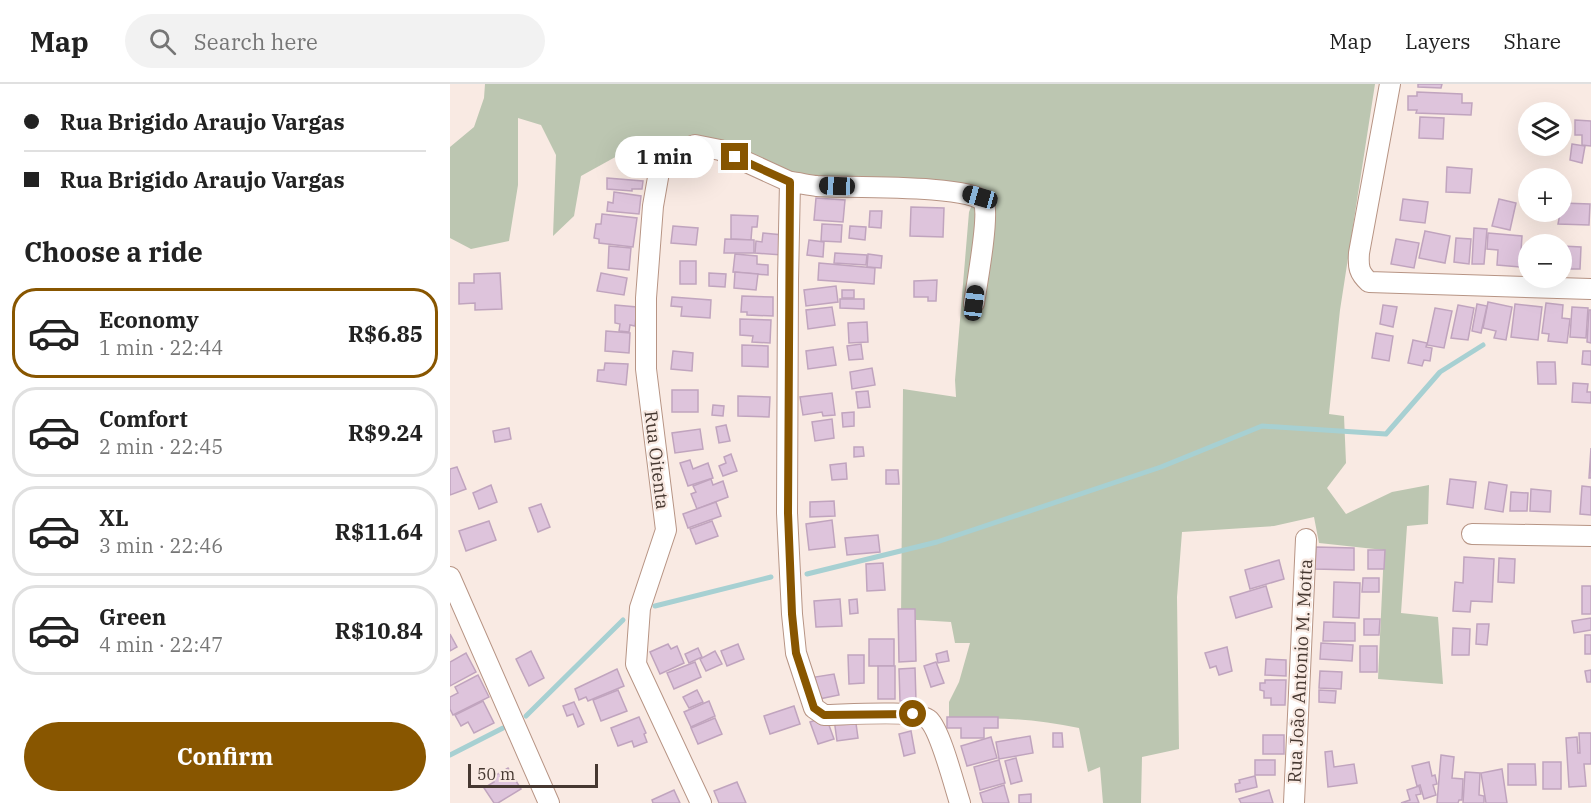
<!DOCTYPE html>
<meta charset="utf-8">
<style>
:root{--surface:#fff;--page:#f2f2f2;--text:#222;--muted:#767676;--line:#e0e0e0;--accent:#885600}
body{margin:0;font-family:"IBM Plex Serif",serif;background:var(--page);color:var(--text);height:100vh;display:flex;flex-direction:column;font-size:22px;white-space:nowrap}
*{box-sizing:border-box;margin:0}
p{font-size:20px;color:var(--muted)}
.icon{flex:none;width:33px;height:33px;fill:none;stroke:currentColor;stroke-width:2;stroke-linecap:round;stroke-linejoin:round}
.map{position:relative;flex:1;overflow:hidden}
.details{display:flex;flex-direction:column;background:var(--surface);width:450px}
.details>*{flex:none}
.top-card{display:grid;align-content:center;height:132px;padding:0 24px;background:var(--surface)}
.fabs{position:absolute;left:1068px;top:18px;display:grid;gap:12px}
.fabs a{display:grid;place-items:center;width:54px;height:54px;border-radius:50%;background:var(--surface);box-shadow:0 6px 24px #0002;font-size:30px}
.scale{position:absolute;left:18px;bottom:15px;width:130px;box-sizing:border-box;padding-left:6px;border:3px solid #463831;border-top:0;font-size:16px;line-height:21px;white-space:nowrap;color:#463831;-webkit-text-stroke:4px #f9eae3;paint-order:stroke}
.end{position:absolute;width:27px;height:27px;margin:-14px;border:8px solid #885600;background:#fff;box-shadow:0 0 0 3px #fff}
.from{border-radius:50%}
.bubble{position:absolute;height:42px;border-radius:21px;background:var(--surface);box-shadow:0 6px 24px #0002;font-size:20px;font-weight:700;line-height:42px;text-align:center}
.car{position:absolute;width:18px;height:36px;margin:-18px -9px;border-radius:8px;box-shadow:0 0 4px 2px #0007;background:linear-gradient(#222 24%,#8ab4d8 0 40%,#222 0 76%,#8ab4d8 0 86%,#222 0)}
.top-card b{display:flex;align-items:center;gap:21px;height:57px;font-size:22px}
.top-card b+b{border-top:2px solid var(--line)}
.top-card i{width:15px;height:15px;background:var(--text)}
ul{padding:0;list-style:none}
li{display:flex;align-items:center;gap:18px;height:90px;margin:0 12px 9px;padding:0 12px;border:3px solid var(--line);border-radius:24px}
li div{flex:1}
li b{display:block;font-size:22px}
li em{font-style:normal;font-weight:700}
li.on{border-color:var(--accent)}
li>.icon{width:54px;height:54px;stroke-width:1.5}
h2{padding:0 24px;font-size:27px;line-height:72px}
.cta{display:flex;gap:12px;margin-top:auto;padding:12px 24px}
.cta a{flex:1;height:69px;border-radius:36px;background:var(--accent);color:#fff;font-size:24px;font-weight:700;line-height:69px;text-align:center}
header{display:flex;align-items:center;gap:36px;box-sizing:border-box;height:84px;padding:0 30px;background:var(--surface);border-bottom:2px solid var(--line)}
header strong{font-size:28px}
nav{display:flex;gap:33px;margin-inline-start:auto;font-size:21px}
.search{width:420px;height:54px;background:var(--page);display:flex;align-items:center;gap:15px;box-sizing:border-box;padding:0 21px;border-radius:33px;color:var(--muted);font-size:22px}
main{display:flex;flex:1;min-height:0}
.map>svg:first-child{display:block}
</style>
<header>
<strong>Map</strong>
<div class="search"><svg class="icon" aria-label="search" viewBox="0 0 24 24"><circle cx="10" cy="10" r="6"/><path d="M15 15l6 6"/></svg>Search here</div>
<nav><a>Map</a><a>Layers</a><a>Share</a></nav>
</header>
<main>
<section class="details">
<div class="top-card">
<b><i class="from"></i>Rua Brigido Araujo Vargas</b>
<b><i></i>Rua Brigido Araujo Vargas</b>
</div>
<h2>Choose a ride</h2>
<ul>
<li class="on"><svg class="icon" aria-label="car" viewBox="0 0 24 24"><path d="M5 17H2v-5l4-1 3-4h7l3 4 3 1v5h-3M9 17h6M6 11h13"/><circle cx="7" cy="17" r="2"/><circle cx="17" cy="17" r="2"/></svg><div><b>Economy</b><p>1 min · 22:44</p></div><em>R$6.85</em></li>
<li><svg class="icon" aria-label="car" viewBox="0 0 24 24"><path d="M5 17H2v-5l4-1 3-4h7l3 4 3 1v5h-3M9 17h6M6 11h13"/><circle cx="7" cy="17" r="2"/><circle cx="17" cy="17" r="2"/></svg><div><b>Comfort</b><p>2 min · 22:45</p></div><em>R$9.24</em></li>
<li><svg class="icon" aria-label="car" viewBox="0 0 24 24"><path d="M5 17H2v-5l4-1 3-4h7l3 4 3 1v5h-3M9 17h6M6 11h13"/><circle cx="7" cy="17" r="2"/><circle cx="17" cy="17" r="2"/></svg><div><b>XL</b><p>3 min · 22:46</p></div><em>R$11.64</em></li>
<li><svg class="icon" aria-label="car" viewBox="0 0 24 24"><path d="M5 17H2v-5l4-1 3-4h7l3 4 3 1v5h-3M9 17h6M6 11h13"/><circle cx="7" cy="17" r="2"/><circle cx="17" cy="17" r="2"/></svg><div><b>Green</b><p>4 min · 22:47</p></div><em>R$10.84</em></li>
</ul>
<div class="cta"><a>Confirm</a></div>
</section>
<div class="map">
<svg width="1141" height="719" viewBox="0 0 1141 719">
<rect width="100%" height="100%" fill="#f9eae3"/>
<path fill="#bcc6b1" d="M 35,0 L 925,0 L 890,226 L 879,330 L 894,332 L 896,379 L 877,404 L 896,430 L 942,408 L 979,401 L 978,440 L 957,442 L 951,529 L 988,533 L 993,600 L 928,595 L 934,466 L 869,459 L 864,433 L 824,442 L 732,448 L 727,513 L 729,665 L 692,673 L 691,719 L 653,719 L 650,683 L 638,688 L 629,644 C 585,635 544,632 499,637 L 499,618 L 509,598 L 520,559 L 505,559 L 501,538 L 451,535 L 453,305 L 506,313 L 505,296 L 519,128 L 527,108 L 371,97 L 245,61 L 209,88 L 175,86 L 169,71 L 131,92 L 124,132 L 103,152 L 106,71 L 91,41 L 68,34 L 68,101 L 59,157 L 21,165 L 0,154 L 0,63 L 24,43 L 34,14 Z"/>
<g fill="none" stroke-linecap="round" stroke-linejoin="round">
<g stroke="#a7d0d2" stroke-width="5">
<path d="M 357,490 L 487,458 L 711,383 L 812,342 L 936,350 L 990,288 L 1033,261"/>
<path d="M 205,522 L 321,493"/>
<path d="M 76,632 L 173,536"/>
<path d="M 0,671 L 53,644"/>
</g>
</g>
<g fill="#dec4dc" stroke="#c0a4be" stroke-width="1.5">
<path d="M 968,0 L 992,0 L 991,4 L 968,3 Z"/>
<path d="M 967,8 L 1012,10 L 1012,19 L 1022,19 L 1021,31 L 966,29 L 967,26 L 958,26 L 958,12 L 967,12 Z"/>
<path d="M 970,33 L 994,34 L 993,55 L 969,54 Z"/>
<path d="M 1125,36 L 1141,37 L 1141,62 L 1132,61 L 1132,51 L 1125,51 Z"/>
<path d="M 1122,60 L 1135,62 L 1132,79 L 1120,76 Z"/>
<path d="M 997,83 L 1022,85 L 1020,109 L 996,108 Z"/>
<path d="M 157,94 L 193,97 L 192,105 L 182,105 L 182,107 L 157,105 Z"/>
<path d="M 164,108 L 191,112 L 189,130 L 157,127 L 158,118 L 163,119 Z"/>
<path d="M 366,114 L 395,116 L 393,138 L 364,136 Z"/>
<path d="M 953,115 L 978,118 L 975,139 L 950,136 Z"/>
<path d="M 1049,115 L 1066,119 L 1060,146 L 1042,142 Z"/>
<path d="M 1112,119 L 1140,120 L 1139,141 L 1108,140 Z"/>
<path d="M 461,123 L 494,124 L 493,153 L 460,152 Z"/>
<path d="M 420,127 L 432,127 L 431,144 L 419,143 Z"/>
<path d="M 152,130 L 187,134 L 183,163 L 149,159 L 149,155 L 144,154 L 146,140 L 151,140 Z"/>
<path d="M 281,131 L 308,132 L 307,143 L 302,143 L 301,156 L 281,155 Z"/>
<path d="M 372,140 L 392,141 L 391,158 L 371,157 Z"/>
<path d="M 223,142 L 248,144 L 246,161 L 221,159 Z"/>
<path d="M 400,142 L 416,143 L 415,156 L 399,154 Z"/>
<path d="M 1024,144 L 1037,145 L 1034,180 L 1022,180 Z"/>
<path d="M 975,147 L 1000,152 L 995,179 L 969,174 Z"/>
<path d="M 313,149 L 333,151 L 332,171 L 305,169 L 306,157 L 312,158 Z"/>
<path d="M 1038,149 L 1072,152 L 1070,183 L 1047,181 L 1048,166 L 1037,165 Z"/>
<path d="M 1006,154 L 1021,155 L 1019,180 L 1004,178 Z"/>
<path d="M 1085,154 L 1101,155 L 1100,160 L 1084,160 Z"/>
<path d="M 275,155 L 304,156 L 304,169 L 274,169 Z"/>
<path d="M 946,155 L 969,159 L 964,184 L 941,180 Z"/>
<path d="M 359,156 L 374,158 L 373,173 L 357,171 Z"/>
<path d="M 159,162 L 181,164 L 179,186 L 158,184 Z"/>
<path d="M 1112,162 L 1131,163 L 1130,185 L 1112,185 Z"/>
<path d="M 385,169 L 417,171 L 416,181 L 384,179 Z"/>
<path d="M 285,170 L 307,172 L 307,180 L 318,181 L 318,191 L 283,188 Z"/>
<path d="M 418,170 L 432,172 L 431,184 L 417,183 Z"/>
<rect x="230" y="177" width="16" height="23"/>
<path d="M 369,179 L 425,184 L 424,200 L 368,196 Z"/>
<path d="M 285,188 L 308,190 L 306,206 L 284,204 Z"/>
<path d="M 50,189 L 52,225 L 25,226 L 25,219 L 9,220 L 9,199 L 24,199 L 24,190 Z"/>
<path d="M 151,189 L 177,194 L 174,211 L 147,207 Z"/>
<path d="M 259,189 L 276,190 L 275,203 L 259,202 Z"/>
<path d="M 487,196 L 486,217 L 478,217 L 478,213 L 464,213 L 464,197 Z"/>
<path d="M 386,202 L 388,218 L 356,222 L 354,206 Z"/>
<rect x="392" y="206" width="12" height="8"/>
<path d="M 292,212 L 323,213 L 323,232 L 297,231 L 297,228 L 291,228 Z"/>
<path d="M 222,213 L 261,216 L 260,234 L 231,232 L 232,223 L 221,222 Z"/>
<path d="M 390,215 L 414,215 L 414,225 L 390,224 Z"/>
<path d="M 1038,218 L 1062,223 L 1056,256 L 1044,254 L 1046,247 L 1033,244 Z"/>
<path d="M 1096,219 L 1113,221 L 1112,234 L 1120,235 L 1117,259 L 1098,257 L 1099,250 L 1092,249 Z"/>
<path d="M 1027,220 L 1037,222 L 1031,249 L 1022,247 Z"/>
<path d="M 1065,220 L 1092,223 L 1088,256 L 1061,253 Z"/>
<path d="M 165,221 L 187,223 L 185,242 L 180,241 L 179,248 L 169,247 L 170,240 L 165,239 Z"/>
<path d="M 933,221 L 947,223 L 943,243 L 930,240 Z"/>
<path d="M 1008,221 L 1024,224 L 1018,256 L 1001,254 Z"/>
<path d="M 382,223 L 385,241 L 358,245 L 356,226 Z"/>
<path d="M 1122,223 L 1138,224 L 1136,254 L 1120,253 Z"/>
<path d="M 985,224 L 1002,227 L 994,264 L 977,261 Z"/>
<path d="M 1139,226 L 1141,226 L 1141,259 L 1137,258 Z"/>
<path d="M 290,235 L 321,236 L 320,259 L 302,258 L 303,252 L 290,251 Z"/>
<path d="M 417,238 L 418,258 L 399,259 L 398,239 Z"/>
<path d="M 156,247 L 180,249 L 179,269 L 155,267 Z"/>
<path d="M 926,249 L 943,252 L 939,277 L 922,274 Z"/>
<path d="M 963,256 L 977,259 L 976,263 L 982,264 L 980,277 L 974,276 L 972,282 L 958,279 Z"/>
<path d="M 411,260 L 413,275 L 399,276 L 397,262 Z"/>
<path d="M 292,261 L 318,262 L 318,283 L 292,282 Z"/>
<path d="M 383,263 L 386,281 L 358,285 L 356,267 Z"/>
<path d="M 223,267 L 243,269 L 242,287 L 221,285 Z"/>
<path d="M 1133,267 L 1141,267 L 1141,281 L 1132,280 Z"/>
<path d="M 1087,278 L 1105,278 L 1106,300 L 1088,300 Z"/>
<path d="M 155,279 L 178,280 L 176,301 L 147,297 L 148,286 L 154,286 Z"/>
<path d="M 422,284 L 425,301 L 402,305 L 400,288 Z"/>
<path d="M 1123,299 L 1138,300 L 1137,308 L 1141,308 L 1141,319 L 1122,318 Z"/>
<rect x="222" y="306" width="26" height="22"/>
<path d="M 418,307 L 420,323 L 408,324 L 406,308 Z"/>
<path d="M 382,309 L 385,331 L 373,332 L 372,328 L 353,331 L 350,313 Z"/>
<path d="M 288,312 L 320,313 L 319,333 L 288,332 Z"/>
<path d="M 263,321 L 274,322 L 273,332 L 262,331 Z"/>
<path d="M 404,328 L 404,342 L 393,343 L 392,329 Z"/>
<path d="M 382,335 L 384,354 L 365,357 L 362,338 Z"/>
<path d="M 276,341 L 280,357 L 269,359 L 266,343 Z"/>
<path d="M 59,344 L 61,355 L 45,358 L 43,347 Z"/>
<path d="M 250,345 L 253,365 L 225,369 L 222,349 Z"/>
<path d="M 404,363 L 413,363 L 414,372 L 404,373 Z"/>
<path d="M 1141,364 L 1141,394 L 1139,394 Z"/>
<path d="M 281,370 L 287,387 L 273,392 L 269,382 L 276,379 L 274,373 Z"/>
<path d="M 240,376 L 243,385 L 258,379 L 263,394 L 238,402 L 230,379 Z"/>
<path d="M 396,379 L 397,395 L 382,396 L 380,381 Z"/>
<path d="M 7,383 L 16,405 L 0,411 L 0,385 Z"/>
<path d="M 436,386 L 448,386 L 449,400 L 436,400 Z"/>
<path d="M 261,395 L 263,401 L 273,397 L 278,413 L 247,425 L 241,410 L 246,408 L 243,402 Z"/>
<path d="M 1000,395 L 1026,398 L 1023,424 L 997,420 Z"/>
<path d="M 1039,398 L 1057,401 L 1053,428 L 1035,425 Z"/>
<path d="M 41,401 L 47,418 L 29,425 L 23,409 Z"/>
<path d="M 1132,402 L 1141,403 L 1141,431 L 1130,430 Z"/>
<path d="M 1081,405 L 1101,407 L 1100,428 L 1080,427 Z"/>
<path d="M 1061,408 L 1078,409 L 1077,427 L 1060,427 Z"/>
<path d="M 384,417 L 385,432 L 360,433 L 360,418 Z"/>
<path d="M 266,418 L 271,432 L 238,444 L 233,430 Z"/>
<path d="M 91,420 L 100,443 L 88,448 L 79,424 Z"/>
<path d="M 382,436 L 385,463 L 359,466 L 356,440 Z"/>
<path d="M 39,437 L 46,456 L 16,467 L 9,447 Z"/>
<path d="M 262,437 L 268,452 L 246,460 L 240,445 Z"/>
<path d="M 428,451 L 430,468 L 397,471 L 395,454 Z"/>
<path d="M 866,463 L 904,464 L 904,486 L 865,485 Z"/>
<path d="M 918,466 L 935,466 L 934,485 L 918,485 Z"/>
<path d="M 1014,473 L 1044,475 L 1042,518 L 1021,517 L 1020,528 L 1003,527 L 1005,498 L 1013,499 Z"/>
<path d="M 1049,474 L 1065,475 L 1064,499 L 1048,498 Z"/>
<path d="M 829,476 L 834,495 L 800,505 L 795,486 Z"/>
<path d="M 433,479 L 435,506 L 417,507 L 416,480 Z"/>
<path d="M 913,494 L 929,494 L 929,508 L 912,508 Z"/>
<path d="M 884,498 L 910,499 L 909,534 L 883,533 Z"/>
<path d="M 816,502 L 822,523 L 786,534 L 780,513 Z"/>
<rect x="1132" y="502" width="9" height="28"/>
<path d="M 390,515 L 392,542 L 366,543 L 364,517 Z"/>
<path d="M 407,515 L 408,529 L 400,530 L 399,516 Z"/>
<path d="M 448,525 L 465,525 L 466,577 L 449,578 Z"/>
<path d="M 1141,534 L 1141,546 L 1124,549 L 1122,537 Z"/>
<path d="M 914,535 L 930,535 L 929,551 L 914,551 Z"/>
<path d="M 874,538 L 905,539 L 905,557 L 873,557 Z"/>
<path d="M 1027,540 L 1039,540 L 1037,561 L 1026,560 Z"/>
<path d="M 1003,544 L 1020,545 L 1019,571 L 1002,571 Z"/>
<path d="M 0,550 L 7,563 L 0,567 Z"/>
<rect x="1135" y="551" width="6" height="19"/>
<rect x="419" y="555" width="25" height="27"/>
<path d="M 871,559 L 903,561 L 902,577 L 870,575 Z"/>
<path d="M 218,560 L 221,565 L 227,562 L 234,579 L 210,590 L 200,568 Z"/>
<path d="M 288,560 L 294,575 L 277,582 L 271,567 Z"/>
<rect x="910" y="562" width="17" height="26"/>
<path d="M 777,563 L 782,587 L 769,591 L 766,582 L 760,584 L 755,569 Z"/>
<path d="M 248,564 L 252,573 L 239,579 L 235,570 Z"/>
<path d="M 81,567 L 94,594 L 79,602 L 66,575 Z"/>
<path d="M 265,567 L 272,580 L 256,587 L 250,575 Z"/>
<path d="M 497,567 L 499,577 L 488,579 L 486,570 Z"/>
<path d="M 16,569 L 26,588 L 0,602 L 0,578 Z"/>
<path d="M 398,571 L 414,571 L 414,599 L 399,600 Z"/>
<path d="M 816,575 L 836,576 L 836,592 L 815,591 Z"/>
<path d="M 245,578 L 251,593 L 224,605 L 217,589 Z"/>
<path d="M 486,578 L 494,599 L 481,603 L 474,582 Z"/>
<rect x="428" y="582" width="17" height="33"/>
<path d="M 465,584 L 466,617 L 450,617 L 449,585 Z"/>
<path d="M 167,585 L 174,602 L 138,617 L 136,613 L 129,616 L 125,605 Z"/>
<path d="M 1141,586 L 1141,598 L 1137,598 L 1135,587 Z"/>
<path d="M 870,587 L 892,588 L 891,605 L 869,604 Z"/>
<path d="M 384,590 L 389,611 L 369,615 L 365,593 Z"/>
<path d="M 28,591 L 39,613 L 3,631 L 0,625 L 0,613 L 8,609 L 5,603 Z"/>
<path d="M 815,596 L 836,596 L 835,621 L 821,621 L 821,614 L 814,614 L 814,607 L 810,606 L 810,599 L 815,599 Z"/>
<path d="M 168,606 L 177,627 L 151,637 L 143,616 Z"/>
<path d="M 247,606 L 253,618 L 239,624 L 233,613 Z"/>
<path d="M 869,606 L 886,607 L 885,619 L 869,618 Z"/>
<path d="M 33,617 L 44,639 L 24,649 L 18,638 L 11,642 L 5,631 Z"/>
<path d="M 259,617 L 265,632 L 241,643 L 234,628 Z"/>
<path d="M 124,618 L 134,640 L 128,643 L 123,630 L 117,632 L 113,622 Z"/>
<path d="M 344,622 L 350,640 L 320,650 L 314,632 Z"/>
<path d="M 405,632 L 408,654 L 387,657 L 384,635 Z"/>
<path d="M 189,633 L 196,649 L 194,650 L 197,658 L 184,663 L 182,657 L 168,662 L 161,644 Z"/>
<path d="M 376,633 L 384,655 L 368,660 L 360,638 Z"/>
<path d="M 497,633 L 548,633 L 548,644 L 534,644 L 534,654 L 511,654 L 511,644 L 497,644 Z"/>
<path d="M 265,634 L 272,650 L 248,660 L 241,644 Z"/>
<path d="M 461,647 L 465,669 L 454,672 L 449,650 Z"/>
<path d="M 603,649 L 612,649 L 613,663 L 603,663 Z"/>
<path d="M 1129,649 L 1141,649 L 1141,680 L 1134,680 L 1136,702 L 1119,703 L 1116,654 L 1127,653 L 1128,669 L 1130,669 Z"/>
<rect x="813" y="651" width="21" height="19"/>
<path d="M 580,652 L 583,669 L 549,675 L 546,658 Z"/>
<path d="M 541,653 L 547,674 L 517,682 L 511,662 Z"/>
<path d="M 882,667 L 884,683 L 904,680 L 907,699 L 878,703 L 875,668 Z"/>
<path d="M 991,671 L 1004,673 L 1002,694 L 1013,695 L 1012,716 L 1009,716 L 1008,719 L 987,719 Z"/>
<path d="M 566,674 L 572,697 L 561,700 L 555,677 Z"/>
<path d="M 549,676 L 555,699 L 530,706 L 524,683 Z"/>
<rect x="805" y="676" width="20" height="15"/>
<path d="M 979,678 L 982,692 L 985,691 L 987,700 L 983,701 L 986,711 L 974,715 L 970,701 L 967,702 L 962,682 Z"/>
<rect x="1093" y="678" width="18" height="27"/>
<path d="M 1058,680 L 1085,680 L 1086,701 L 1058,701 Z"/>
<path d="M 58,684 L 71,705 L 48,719 L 44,719 L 34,704 L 44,698 L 41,694 Z"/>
<path d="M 1052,685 L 1057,719 L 1036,719 L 1031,689 Z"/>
<path d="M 1015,688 L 1030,689 L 1029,711 L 1034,712 L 1034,719 L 1013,719 Z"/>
<path d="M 805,692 L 807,703 L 786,708 L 785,700 L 790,699 L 789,696 Z"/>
<path d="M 287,698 L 296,719 L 269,719 L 264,707 Z"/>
<path d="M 554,701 L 559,719 L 533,719 L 530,709 Z"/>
<path d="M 969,702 L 971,710 L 966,711 L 969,719 L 951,719 L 960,716 L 957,706 Z"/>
<path d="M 224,706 L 230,719 L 203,719 L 202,716 Z"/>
<path d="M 819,706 L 823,719 L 791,719 L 789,715 Z"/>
<path d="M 581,710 L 581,719 L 569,719 L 569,711 Z"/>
</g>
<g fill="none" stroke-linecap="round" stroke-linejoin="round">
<defs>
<g id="street">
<path d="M 940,0 L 909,169 C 908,183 909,189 919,198 L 1141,205"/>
<path d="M 340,98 C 349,99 358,101 367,102 C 391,104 527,100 534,119 C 539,133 527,200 524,219"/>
<path d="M 1022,450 L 1141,452"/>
<path d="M 0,493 L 99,719"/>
<path d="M 251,719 L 186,580 L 190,524 L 216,446 L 196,285 L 196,214 L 203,122 L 209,88 L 223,69 L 245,61 L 270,66 L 340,98 L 338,196 L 337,429 L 342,530 L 346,569 L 364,624 L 374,631 C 393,631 468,625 479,636 C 491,648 504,701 510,719"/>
<path d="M 844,719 L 856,455"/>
</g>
</defs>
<use href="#street" stroke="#b79484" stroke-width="22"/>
<use href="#street" stroke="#fff" stroke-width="20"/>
</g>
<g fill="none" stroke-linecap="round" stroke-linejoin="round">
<path stroke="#885600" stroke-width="8" d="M 285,73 L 340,98 L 338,429 L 342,530 L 346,569 L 364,624 L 374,631 L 463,630"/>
</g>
<g text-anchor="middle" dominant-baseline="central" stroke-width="4.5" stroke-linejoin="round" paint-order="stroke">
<g font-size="18" fill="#463831" stroke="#f9eae3">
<text transform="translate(207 376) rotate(83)">Rua Oitenta</text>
<text transform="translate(850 587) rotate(-87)">Rua João Antonio M. Motta</text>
</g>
</g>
</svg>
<div class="fabs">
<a><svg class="icon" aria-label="layers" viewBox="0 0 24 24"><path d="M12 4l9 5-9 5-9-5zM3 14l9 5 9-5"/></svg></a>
<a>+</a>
<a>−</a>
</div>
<div class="scale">50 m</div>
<i class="end from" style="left:463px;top:630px"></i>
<i class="end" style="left:285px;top:73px"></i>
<div class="bubble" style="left:165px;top:52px;width:99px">1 min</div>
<i class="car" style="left:387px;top:102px;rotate:272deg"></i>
<i class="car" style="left:530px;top:113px;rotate:286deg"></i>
<i class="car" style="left:524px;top:219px;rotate:7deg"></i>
</div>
</main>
